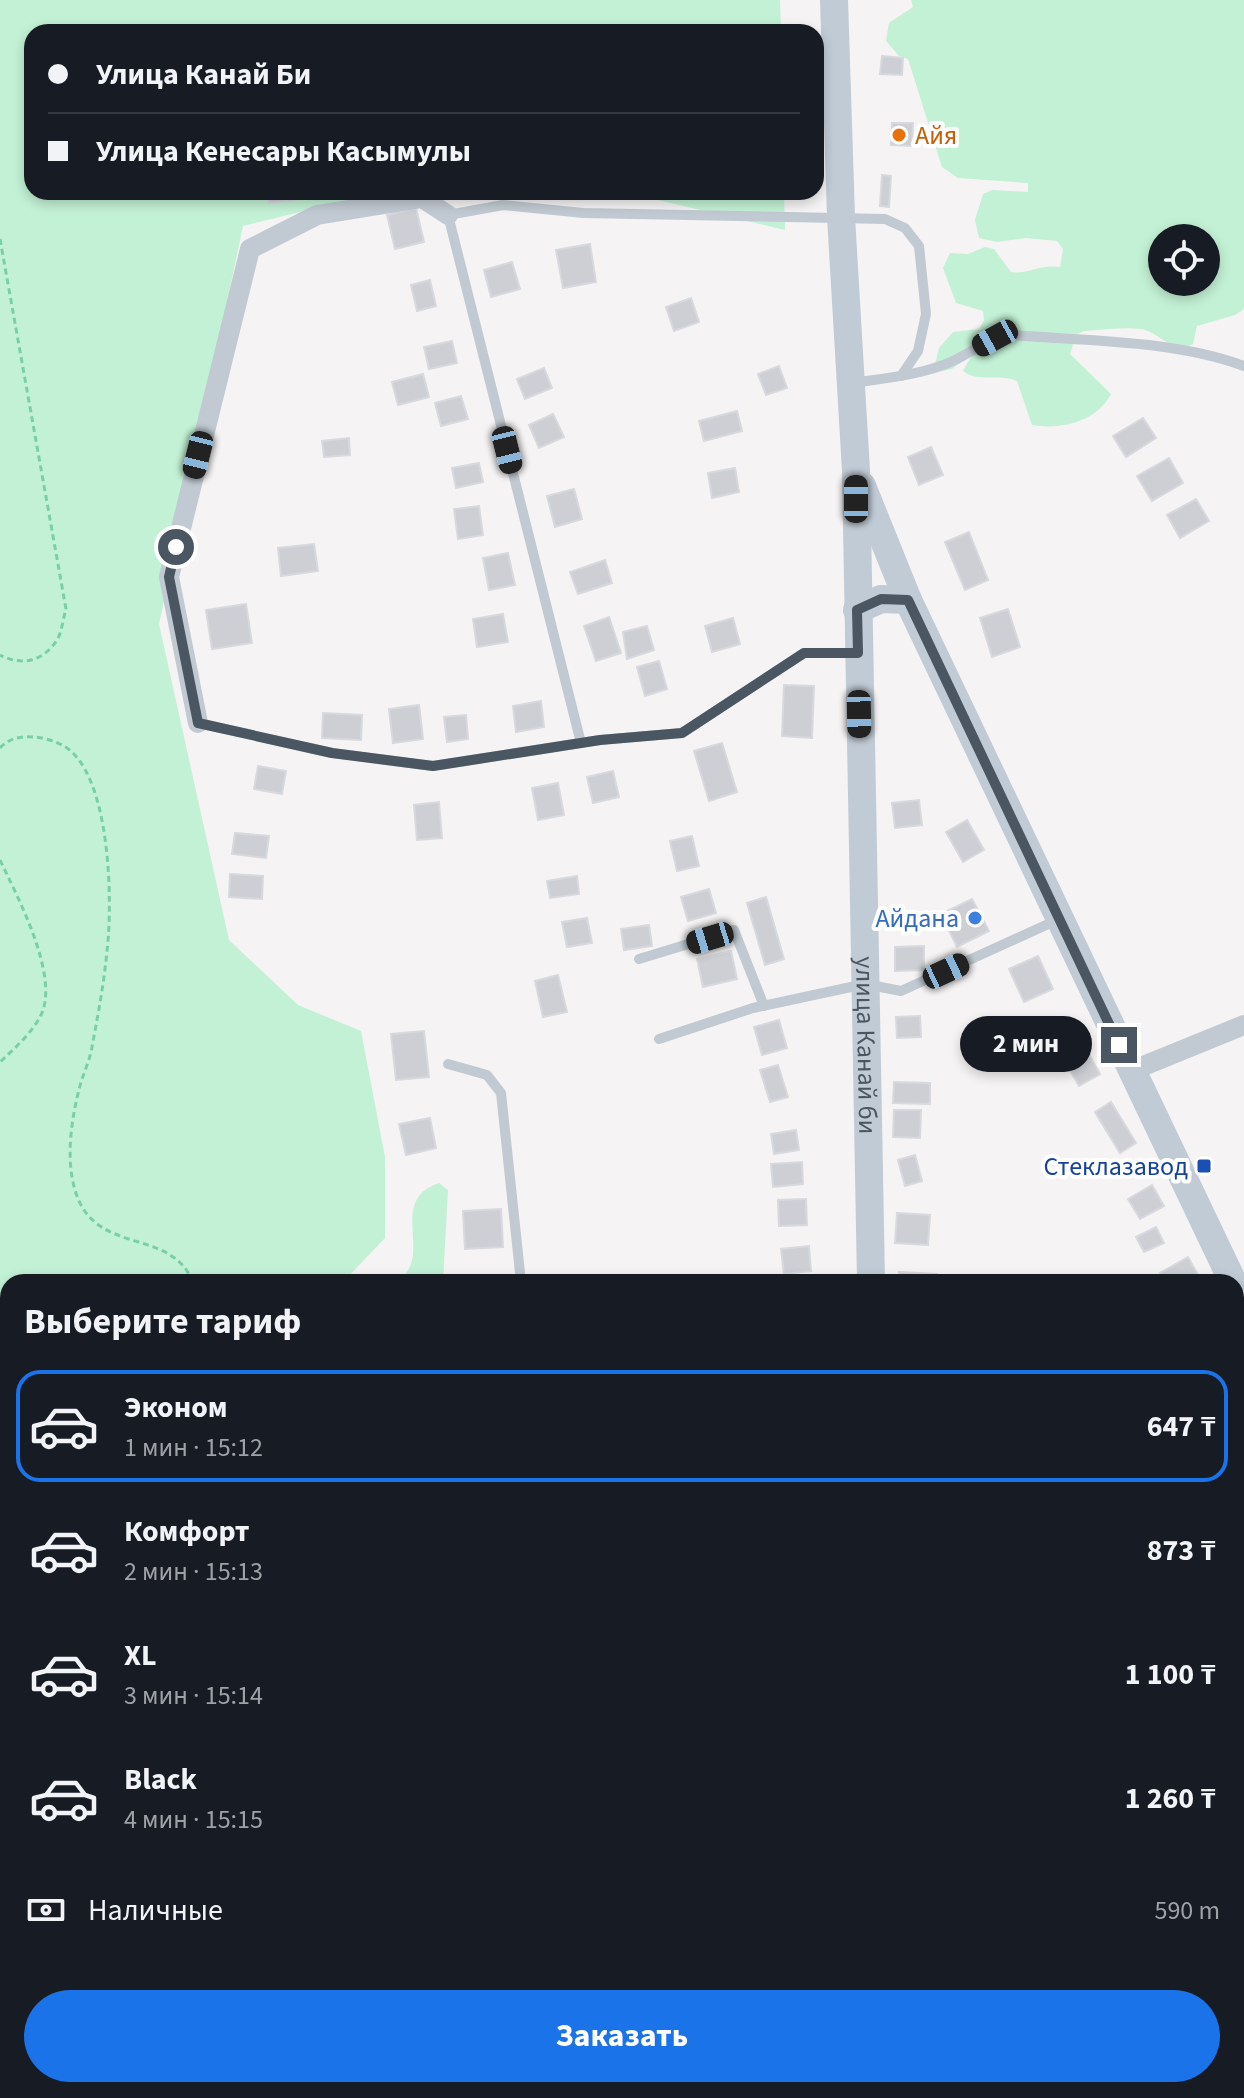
<!DOCTYPE html>
<html lang="ru">
<meta charset="utf-8">
<style>
:root{--surface:#171b24;--page:#20242c;--text:#f1f3f6;--muted:#9ea1a6;--line:#363941;--accent:#1a73e8}
body{margin:0;font-family:"Source Sans 3",sans-serif;background:var(--page);color:var(--text);height:100vh;display:flex;flex-direction:column;font-size:30px;white-space:nowrap}
*{box-sizing:border-box;margin:0}
p{font-size:26px;color:var(--muted)}
.icon{flex:none;width:44px;height:44px;fill:none;stroke:currentColor;stroke-width:2;stroke-linecap:round;stroke-linejoin:round}
.map{position:relative;flex:1;overflow:hidden}
.panel{position:absolute;left:0px;top:1274px;width:1244px;height:824px;display:flex;flex-direction:column;background:var(--surface);border-radius:24px 24px 0 0;box-shadow:0 4px 12px #0003}
.panel>*{flex:none}
.hud{position:absolute;left:24px;top:24px;width:800px;height:176px;border-radius:24px;box-shadow:0 4px 12px #0003;display:grid;align-content:center;height:176px;padding:0 24px;background:var(--surface)}
.tools{position:absolute;left:1148px;top:224px;display:grid;gap:16px}
.tools a{display:grid;place-items:center;width:72px;height:72px;border-radius:50%;background:var(--surface);box-shadow:0 4px 12px #0003;font-size:40px}
.end{position:absolute;width:36px;height:36px;margin:-18px;border:10px solid #4a5661;background:#fff;box-shadow:0 0 0 4px #fff}
.from{border-radius:50%}
.bubble{position:absolute;height:56px;border-radius:28px;background:var(--surface);box-shadow:0 4px 12px #0003;font-size:26px;font-weight:700;line-height:56px;text-align:center}
.car{position:absolute;width:24px;height:48px;margin:-24px -12px;border-radius:10px;box-shadow:0 0 6px 2px #0007;background:linear-gradient(#222 24%,#8ab4d8 0 40%,#222 0 76%,#8ab4d8 0 86%,#222 0)}
.hud b{display:flex;align-items:center;gap:28px;height:76px;font-size:30px}
.hud b+b{border-top:2px solid var(--line)}
.hud i{width:20px;height:20px;background:var(--text)}
ul{padding:0;list-style:none}
li{display:flex;align-items:center;gap:24px;height:112px;margin:0 16px 12px;padding:0 8px;border:4px solid transparent;border-radius:24px}
li div{flex:1}
li b{display:block;font-size:30px}
li em{font-style:normal;font-weight:700}
li.current{border-color:var(--accent)}
li>.icon{width:72px;height:72px;stroke-width:1.5}
h2{padding:0 24px;font-size:36px;line-height:96px}
.pay{display:flex;align-items:center;gap:20px;height:88px;padding:0 24px;font-size:30px}
.pay p{margin-inline-start:auto}
.cta{display:flex;gap:16px;margin-top:auto;padding:16px 24px}
.cta a{flex:1;height:92px;border-radius:48px;background:var(--accent);color:#fff;font-size:32px;font-weight:700;line-height:92px;text-align:center}
.map>svg:first-child{display:block}
</style>
<div class="map">
<svg width="1244" height="2098" viewBox="0 0 1244 2098">
<rect width="100%" height="100%" fill="#f5f3f3"/>
<g fill="#c3f1d5" fill-rule="evenodd">
<path d="M 0,0 L 780,0 L 781,32 L 32,32 L 32,192 L 383,192 L 243,226 L 159,624 L 229,940 L 298,1005 L 361,1031 L 385,1157 L 385,1238 L 343,1282 L 8,1282 L 8,2090 L 379,2090 L 382,2098 L 0,2098 Z"/>
<path d="M 911,0 L 1244,0 L 1244,309 L 1235,315 L 1197,326 L 1193,344 C 1171,354 1160,332 1141,329 C 1123,327 1102,330 1084,331 L 1076,335 L 1070,354 L 1111,394 C 1096,422 1061,430 1032,425 L 1017,381 C 999,373 978,383 963,371 L 974,351 L 952,369 L 933,373 L 939,348 L 953,332 L 979,329 L 984,320 L 983,311 L 956,303 L 943,268 L 950,253 L 968,254 L 985,247 L 994,249 L 1011,272 C 1028,275 1037,264 1060,267 L 1063,249 L 1057,241 L 1026,238 L 997,242 L 979,238 L 975,220 L 983,194 L 992,190 L 1028,192 L 1028,183 L 958,178 L 942,167 L 908,59 L 899,56 L 886,41 L 889,23 L 913,7 ZM 1162,238 L 1206,238 L 1206,282 L 1162,282 Z"/>
<path d="M 624,192 L 784,192 L 785,230 Z"/>
<path d="M 439,1183 L 448,1190 L 443,1282 L 389,1282 C 394,1280 403,1277 406,1273 C 427,1247 391,1199 439,1183 Z"/>
<path d="M 433,2090 L 494,2090 L 495,2098 L 436,2098 Z"/>
</g>
<g fill="#cdcfd5" stroke="#d7d9de" stroke-width="2">
<path d="M 882,56 L 903,58 L 902,75 L 880,74 Z"/>
<path d="M 892,123 L 913,123 L 912,146 L 891,145 Z"/>
<path d="M 882,175 L 891,176 L 889,207 L 880,206 Z"/>
<path d="M 267,192 L 293,192 L 294,200 L 269,203 Z"/>
<path d="M 416,208 L 424,242 L 395,249 L 387,215 Z"/>
<path d="M 590,244 L 596,282 L 563,288 L 556,250 Z"/>
<path d="M 512,262 L 520,289 L 491,297 L 484,270 Z"/>
<path d="M 430,280 L 436,306 L 417,311 L 411,285 Z"/>
<path d="M 691,298 L 699,322 L 674,331 L 666,307 Z"/>
<path d="M 452,341 L 457,363 L 429,369 L 424,347 Z"/>
<path d="M 779,366 L 787,388 L 766,395 L 758,374 Z"/>
<path d="M 544,368 L 552,388 L 525,399 L 517,379 Z"/>
<path d="M 423,374 L 429,397 L 398,405 L 392,382 Z"/>
<path d="M 461,396 L 468,419 L 441,426 L 435,403 Z"/>
<path d="M 737,411 L 742,431 L 704,441 L 699,421 Z"/>
<path d="M 553,414 L 564,437 L 539,448 L 529,425 Z"/>
<path d="M 1143,418 L 1156,438 L 1126,457 L 1113,436 Z"/>
<path d="M 349,438 L 350,455 L 324,457 L 322,441 Z"/>
<path d="M 931,447 L 943,475 L 919,485 L 908,457 Z"/>
<path d="M 1169,458 L 1183,483 L 1152,501 L 1137,476 Z"/>
<path d="M 479,463 L 483,482 L 456,488 L 452,468 Z"/>
<path d="M 735,468 L 739,492 L 712,498 L 708,473 Z"/>
<path d="M 574,489 L 582,519 L 555,527 L 547,496 Z"/>
<path d="M 1196,499 L 1209,521 L 1180,538 L 1167,515 Z"/>
<path d="M 479,506 L 483,535 L 458,539 L 454,509 Z"/>
<path d="M 969,532 L 988,580 L 965,590 L 945,542 Z"/>
<path d="M 314,544 L 318,571 L 281,576 L 278,548 Z"/>
<path d="M 508,553 L 515,585 L 489,590 L 483,558 Z"/>
<path d="M 605,560 L 612,583 L 578,594 L 570,572 Z"/>
<path d="M 246,604 L 252,643 L 212,649 L 206,610 Z"/>
<path d="M 1008,609 L 1020,647 L 992,657 L 980,618 Z"/>
<path d="M 503,614 L 508,642 L 477,647 L 473,619 Z"/>
<path d="M 609,617 L 621,653 L 596,661 L 584,626 Z"/>
<path d="M 733,618 L 740,644 L 712,652 L 705,626 Z"/>
<path d="M 647,626 L 654,650 L 627,659 L 623,632 Z"/>
<path d="M 659,661 L 667,689 L 645,696 L 637,667 Z"/>
<path d="M 784,685 L 814,686 L 812,738 L 782,736 Z"/>
<path d="M 541,701 L 544,727 L 516,732 L 513,706 Z"/>
<path d="M 419,705 L 423,739 L 393,743 L 389,709 Z"/>
<path d="M 323,713 L 362,715 L 361,740 L 322,738 Z"/>
<path d="M 466,715 L 468,739 L 447,742 L 444,717 Z"/>
<path d="M 722,743 L 737,792 L 709,801 L 694,751 Z"/>
<path d="M 258,766 L 286,771 L 282,794 L 254,789 Z"/>
<path d="M 613,771 L 619,797 L 593,803 L 587,777 Z"/>
<path d="M 558,783 L 564,815 L 538,820 L 532,788 Z"/>
<path d="M 919,800 L 922,825 L 895,828 L 892,803 Z"/>
<path d="M 439,802 L 442,838 L 417,840 L 414,805 Z"/>
<path d="M 967,820 L 984,850 L 963,862 L 946,832 Z"/>
<path d="M 235,833 L 269,836 L 266,858 L 232,854 Z"/>
<path d="M 692,836 L 699,866 L 677,871 L 670,841 Z"/>
<path d="M 230,874 L 263,876 L 262,899 L 229,897 Z"/>
<path d="M 577,876 L 579,894 L 550,898 L 547,881 Z"/>
<path d="M 709,889 L 716,913 L 688,921 L 681,897 Z"/>
<path d="M 766,897 L 784,959 L 765,965 L 747,903 Z"/>
<path d="M 972,899 L 989,931 L 957,947 L 941,914 Z"/>
<path d="M 587,918 L 592,943 L 567,947 L 562,922 Z"/>
<path d="M 649,925 L 652,946 L 624,950 L 621,929 Z"/>
<path d="M 924,946 L 924,970 L 895,971 L 895,947 Z"/>
<path d="M 731,951 L 737,979 L 703,987 L 697,959 Z"/>
<path d="M 1038,956 L 1053,989 L 1024,1002 L 1009,969 Z"/>
<path d="M 558,975 L 567,1012 L 543,1017 L 535,981 Z"/>
<path d="M 920,1016 L 921,1037 L 897,1038 L 896,1017 Z"/>
<path d="M 779,1020 L 787,1048 L 762,1055 L 754,1027 Z"/>
<path d="M 424,1031 L 429,1077 L 396,1080 L 391,1034 Z"/>
<path d="M 1083,1043 L 1100,1074 L 1079,1086 L 1061,1055 Z"/>
<path d="M 778,1065 L 788,1097 L 770,1102 L 760,1070 Z"/>
<path d="M 894,1082 L 930,1083 L 930,1104 L 893,1103 Z"/>
<path d="M 1111,1102 L 1136,1143 L 1120,1153 L 1095,1112 Z"/>
<path d="M 894,1110 L 921,1110 L 920,1138 L 893,1137 Z"/>
<path d="M 430,1118 L 436,1148 L 406,1155 L 399,1124 Z"/>
<path d="M 796,1130 L 799,1150 L 774,1154 L 771,1134 Z"/>
<path d="M 915,1155 L 922,1181 L 905,1186 L 898,1160 Z"/>
<path d="M 802,1162 L 803,1184 L 773,1187 L 771,1164 Z"/>
<path d="M 1152,1185 L 1164,1206 L 1140,1219 L 1128,1199 Z"/>
<path d="M 806,1199 L 807,1225 L 779,1226 L 778,1200 Z"/>
<path d="M 501,1209 L 503,1247 L 465,1249 L 463,1211 Z"/>
<path d="M 897,1213 L 930,1215 L 928,1245 L 895,1243 Z"/>
<path d="M 1156,1227 L 1164,1243 L 1144,1252 L 1136,1237 Z"/>
<path d="M 809,1246 L 811,1271 L 784,1274 L 781,1249 Z"/>
<path d="M 1188,1257 L 1202,1282 L 1165,1282 L 1160,1273 Z"/>
<path d="M 899,1272 L 937,1274 L 936,1282 L 899,1282 Z"/>
<path d="M 1236,1391 L 1244,1411 L 1244,1415 L 1236,1419 Z"/>
<path d="M 1244,1438 L 1244,1459 L 1236,1463 L 1236,1442 Z"/>
<path d="M 1236,1894 L 1239,1894 L 1244,1911 L 1244,1916 L 1236,1919 Z"/>
<path d="M 1244,1937 L 1244,1961 L 1236,1963 L 1236,1939 Z"/>
<path d="M 1244,1983 L 1244,2013 L 1236,1990 L 1236,1986 Z"/>
<path d="M 758,2090 L 791,2090 L 790,2098 L 758,2098 Z"/>
<path d="M 1186,2090 L 1202,2090 L 1204,2098 L 1188,2098 Z"/>
</g>
<g fill="none" stroke-linecap="round" stroke-linejoin="round">
<g stroke="#7ad0a6" stroke-width="3" stroke-dasharray="6 4" stroke-linecap="butt">
<path d="M 0,239 L 66,609 C 63,618 62,632 57,640 C 43,662 21,666 0,655"/>
<path d="M 0,748 C 15,731 44,736 62,745 C 111,770 113,903 107,951 C 104,983 98,1015 92,1047 C 90,1059 85,1070 81,1082 C 72,1115 65,1157 75,1190 C 94,1257 170,1226 193,1282"/>
<path d="M 0,860 C 17,896 60,976 41,1015 C 32,1033 15,1048 0,1062"/>
<path d="M 0,1486 L 8,1484"/>
</g>
<g stroke="#c1cad2" stroke-width="10">
<path d="M 853,383 C 886,378 922,375 953,361 C 973,351 989,339 1011,335 C 1086,341 1173,340 1244,366"/>
<path d="M 198,723 L 332,753 L 433,766 L 600,740 L 682,733 L 804,653 L 856,653"/>
<path d="M 581,743 L 448,215 L 503,205 L 583,213 L 885,219 L 905,228 L 919,246 L 926,314 L 918,351 L 901,376"/>
<path d="M 639,959 L 734,930 L 764,1006"/>
<path d="M 659,1039 L 753,1008 L 865,984 L 901,991 L 1057,920"/>
<path d="M 448,1064 L 487,1075 L 501,1093 L 521,1282"/>
<path d="M 546,2098 L 546,2090"/>
</g>
<g stroke="#c1cad2" stroke-width="20">
<path d="M 198,723 L 169,577 L 250,249 L 317,215 L 422,198 L 448,215"/>
<path d="M 1131,1071 L 1244,1025"/>
<path d="M 1236,1314 L 1244,1309"/>
<path d="M 887,2090 L 887,2098"/>
<path d="M 1227,2090 L 1230,2098"/>
</g>
<g stroke="#c1cbd6" stroke-width="28">
<path id="s1" d="M 834,0 L 841,217 L 856,471 L 871,1282"/>
<path d="M 862,486 L 908,600 L 1233,1282"/>
<path d="M 857,610 L 881,599 L 908,600"/>
<path d="M 834,2098 L 838,2090"/>
</g>
</g>
<g fill="none" stroke-linecap="round" stroke-linejoin="round">
<path stroke="#4a5661" stroke-width="10" d="M 176,547 L 169,577 L 198,723 L 332,753 L 433,766 L 600,740 L 682,733 L 804,653 L 858,653 L 857,610 L 881,599 L 908,600 L 1119,1045"/>
</g>
<circle fill="#e8710a" stroke="#fff" stroke-width="3" cx="899" cy="135" r="8"/>
<circle fill="#3f7fe0" stroke="#fff" stroke-width="3" cx="975" cy="918" r="8"/>
<rect fill="#1a4fb4" stroke="#fff" stroke-width="3" x="1196" y="1158" width="16" height="16" rx="4"/>
<g text-anchor="middle" dominant-baseline="central" stroke-width="8" stroke-linejoin="round" paint-order="stroke">
<g font-size="26" fill="#c56008" stroke="#fff" text-anchor="start">
<text x="915" y="135">Айя</text>
</g>
<g font-size="26" fill="#366cbe" stroke="#fff" text-anchor="end">
<text x="959" y="918">Айдана</text>
</g>
<g font-size="26" fill="#4a5661" stroke="#fff">
<text stroke="none"><textPath href="#s1" startOffset="1046">улица Канай би</textPath></text>
</g>
<g font-size="26" fill="#164399" stroke="#fff" text-anchor="end">
<text x="1188" y="1166">Стеклазавод</text>
</g>
</g>
</svg>
<div class="tools">
<a><svg class="icon" aria-label="locate" viewBox="0 0 24 24"><circle cx="12" cy="12" r="6"/><path d="M12 2v4M12 18v4M2 12h4M18 12h4"/></svg></a>
</div>
<i class="end from" style="left:176px;top:547px"></i>
<i class="end" style="left:1119px;top:1045px"></i>
<div class="bubble" style="left:960px;top:1016px;width:132px">2 мин</div>
<i class="car" style="left:995px;top:338px;rotate:241deg"></i>
<i class="car" style="left:507px;top:450px;rotate:166deg"></i>
<i class="car" style="left:198px;top:455px;rotate:194deg"></i>
<i class="car" style="left:856px;top:499px;rotate:0deg"></i>
<i class="car" style="left:859px;top:714px;rotate:179deg"></i>
<i class="car" style="left:710px;top:938px;rotate:253deg"></i>
<i class="car" style="left:946px;top:971px;rotate:65deg"></i>
<div class="hud">
<b><i class="from"></i>Улица Канай Би</b>
<b><i></i>Улица Кенесары Касымулы</b>
</div>
<section class="panel">
<h2>Выберите тариф</h2>
<ul>
<li class="current"><svg class="icon" aria-label="car" viewBox="0 0 24 24"><path d="M5 17H2v-5l4-1 3-4h7l3 4 3 1v5h-3M9 17h6M6 11h13"/><circle cx="7" cy="17" r="2"/><circle cx="17" cy="17" r="2"/></svg><div><b>Эконом</b><p>1 мин · 15:12</p></div><em>647 ₸</em></li>
<li><svg class="icon" aria-label="car" viewBox="0 0 24 24"><path d="M5 17H2v-5l4-1 3-4h7l3 4 3 1v5h-3M9 17h6M6 11h13"/><circle cx="7" cy="17" r="2"/><circle cx="17" cy="17" r="2"/></svg><div><b>Комфорт</b><p>2 мин · 15:13</p></div><em>873 ₸</em></li>
<li><svg class="icon" aria-label="car" viewBox="0 0 24 24"><path d="M5 17H2v-5l4-1 3-4h7l3 4 3 1v5h-3M9 17h6M6 11h13"/><circle cx="7" cy="17" r="2"/><circle cx="17" cy="17" r="2"/></svg><div><b>XL</b><p>3 мин · 15:14</p></div><em>1 100 ₸</em></li>
<li><svg class="icon" aria-label="car" viewBox="0 0 24 24"><path d="M5 17H2v-5l4-1 3-4h7l3 4 3 1v5h-3M9 17h6M6 11h13"/><circle cx="7" cy="17" r="2"/><circle cx="17" cy="17" r="2"/></svg><div><b>Black</b><p>4 мин · 15:15</p></div><em>1 260 ₸</em></li>
</ul>
<div class="pay"><svg class="icon" aria-label="cash" viewBox="0 0 24 24"><path d="M3 7h18v10H3z"/><circle cx="12" cy="12" r="2"/></svg>Наличные<p>590 m</p></div>
<div class="cta"><a>Заказать</a></div>
</section>
</div>
